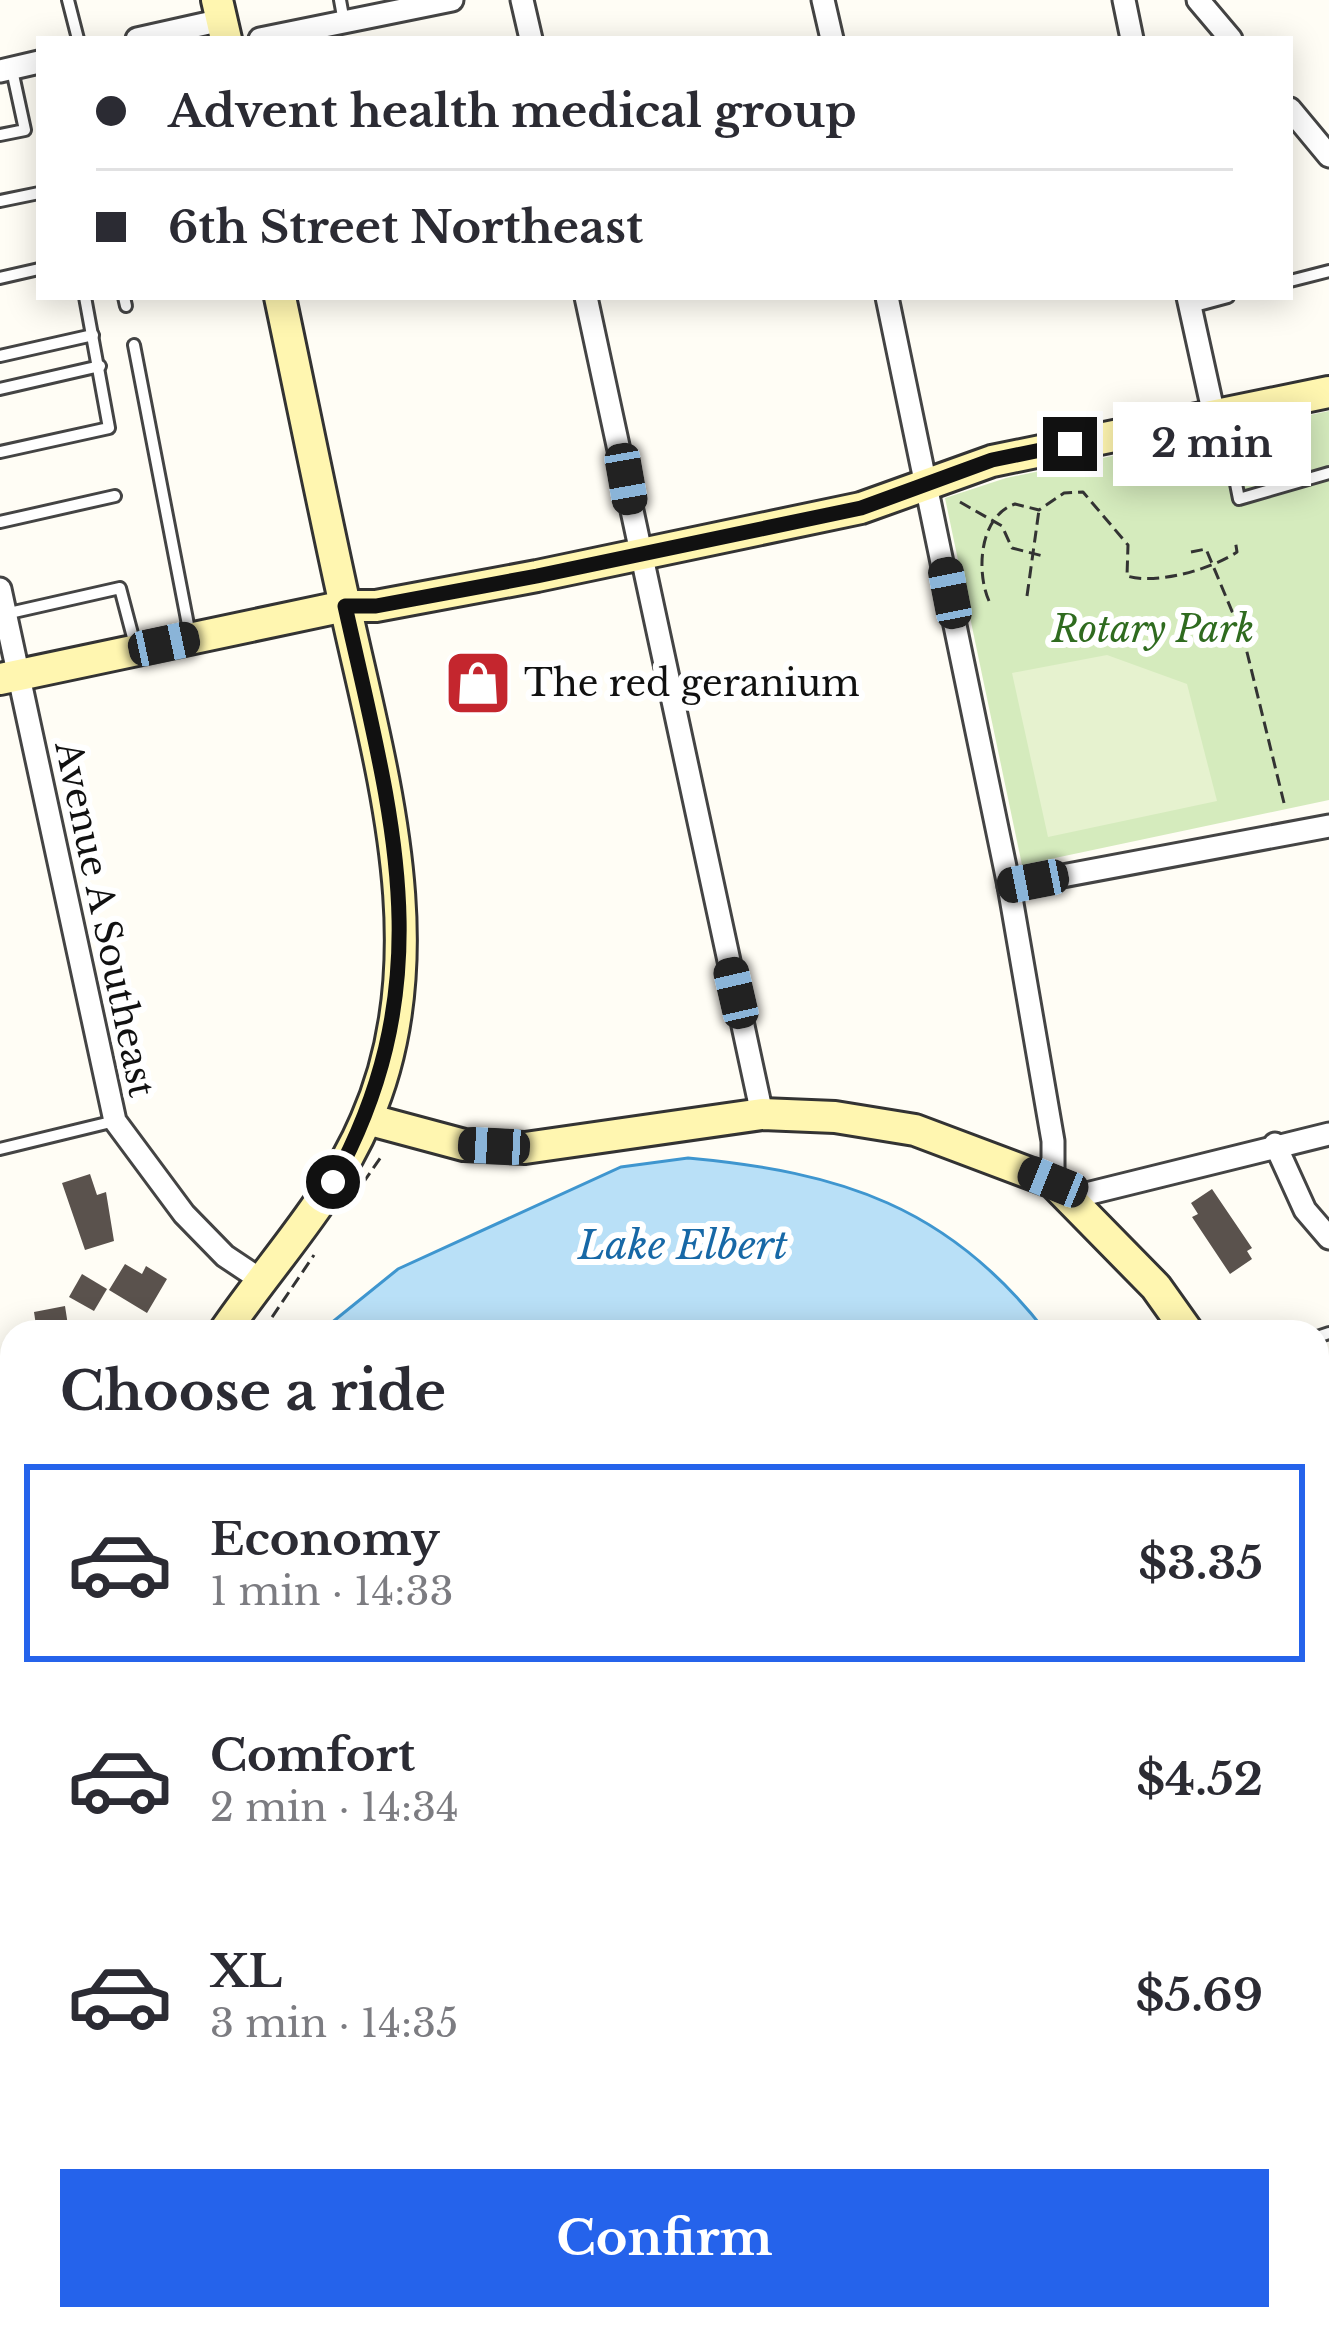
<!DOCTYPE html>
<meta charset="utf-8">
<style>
:root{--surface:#fff;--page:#f2f2f3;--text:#2b2b33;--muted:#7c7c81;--line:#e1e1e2;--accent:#2563eb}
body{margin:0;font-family:"Libre Baskerville",serif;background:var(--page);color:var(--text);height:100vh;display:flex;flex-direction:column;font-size:45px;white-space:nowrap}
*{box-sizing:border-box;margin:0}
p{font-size:39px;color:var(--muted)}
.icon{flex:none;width:66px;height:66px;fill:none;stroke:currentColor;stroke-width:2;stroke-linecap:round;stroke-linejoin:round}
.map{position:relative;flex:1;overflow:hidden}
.panel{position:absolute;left:0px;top:1320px;width:1329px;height:1011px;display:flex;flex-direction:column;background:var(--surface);border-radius:36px 36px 0 0;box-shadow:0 6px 30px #0003}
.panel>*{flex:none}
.top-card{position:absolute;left:36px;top:36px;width:1257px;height:264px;border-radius:0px;box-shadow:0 6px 30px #0003;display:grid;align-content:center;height:264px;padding:0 60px;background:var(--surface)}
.end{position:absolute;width:54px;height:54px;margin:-27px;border:15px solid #111;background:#fff;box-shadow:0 0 0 6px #fff}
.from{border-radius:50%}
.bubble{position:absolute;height:84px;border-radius:0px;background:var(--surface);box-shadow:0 6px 30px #0003;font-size:39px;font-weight:800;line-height:84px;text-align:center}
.car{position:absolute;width:36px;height:72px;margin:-36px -18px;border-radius:15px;box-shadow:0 0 9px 3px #0007;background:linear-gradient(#222 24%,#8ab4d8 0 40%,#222 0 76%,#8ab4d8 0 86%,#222 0)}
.top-card b{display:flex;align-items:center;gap:42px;height:114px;font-size:45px}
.top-card b+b{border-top:3px solid var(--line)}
.top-card i{width:30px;height:30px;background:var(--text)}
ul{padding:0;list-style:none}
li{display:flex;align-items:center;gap:36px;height:198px;margin:0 24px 18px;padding:0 36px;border:6px solid transparent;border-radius:0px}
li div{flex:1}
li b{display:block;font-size:45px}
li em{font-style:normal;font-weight:800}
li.current{border-color:var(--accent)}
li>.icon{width:108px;height:108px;stroke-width:1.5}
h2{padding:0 60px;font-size:54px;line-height:144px}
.button{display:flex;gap:24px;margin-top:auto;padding:24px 60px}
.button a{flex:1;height:138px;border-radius:0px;background:var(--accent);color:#fff;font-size:48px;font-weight:800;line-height:138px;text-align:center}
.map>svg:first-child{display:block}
</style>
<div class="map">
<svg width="1329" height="2329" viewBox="0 0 1329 2329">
<rect width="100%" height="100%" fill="#fffdf5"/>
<path fill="#d5ebbd" d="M 1329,411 L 1329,800 L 1022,865 L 945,498 L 1006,478 Z"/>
<path fill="#e6f2cf" d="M 1107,655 L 1187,684 L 1217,801 L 1048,837 L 1012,673 Z"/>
<g fill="#b9e0f7" stroke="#3f96cf" stroke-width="3">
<path d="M 688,1158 C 840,1172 949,1206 1046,1332 L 320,1332 L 398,1269 L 621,1167 Z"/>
<path d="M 1329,1835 L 1329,2329 L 943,2329 L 943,2319 L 1317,2319 L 1317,1842 Z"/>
</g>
<g fill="#5a524d">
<path d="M 90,1174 L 97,1195 L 106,1192 L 114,1241 L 85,1250 L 62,1183 Z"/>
<path d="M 1212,1189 L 1252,1248 L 1247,1251 L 1252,1259 L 1230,1274 L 1192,1217 L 1198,1214 L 1191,1203 Z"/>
<path d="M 125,1264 L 142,1274 L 146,1266 L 167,1279 L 147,1313 L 109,1290 Z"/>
<path d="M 82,1274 L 107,1289 L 94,1311 L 69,1297 Z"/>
<path d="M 65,1306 L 69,1332 L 37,1332 L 34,1312 Z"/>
</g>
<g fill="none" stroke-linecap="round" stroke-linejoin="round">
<defs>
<g id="lane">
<path d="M 68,0 L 78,39"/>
<path d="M 340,0 L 344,22"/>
<path d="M 0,135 L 25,130 L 12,70"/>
<path d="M 0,201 L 39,193"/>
<path d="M 0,278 L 39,269"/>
<path d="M 1290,281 L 1329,271"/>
<path d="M 124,297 L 126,306"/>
<path d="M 1191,307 L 1228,297"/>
<path d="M 134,345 L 190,635"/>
<path d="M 0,356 L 93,335"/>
<path d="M 0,389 L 100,366"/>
<path d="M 0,452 L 109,428 L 85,297"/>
<path d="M 1291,482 L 1225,428 L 1239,499 L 1329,473"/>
<path d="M 0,522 L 115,496"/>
<path d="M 5,614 L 120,588 L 135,645"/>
<path d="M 0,1149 L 115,1121"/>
<path d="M 1317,1337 L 1329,1333"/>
</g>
<g id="street">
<path d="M 522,0 L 531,39"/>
<path d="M 823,0 L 832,39"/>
<path d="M 1124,0 L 1132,39"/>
<path d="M 1198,0 L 1231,39"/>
<path d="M 137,39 L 222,20"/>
<path d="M 260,39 L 452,0"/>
<path d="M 0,71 L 39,62"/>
<path d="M 1290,109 L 1329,156"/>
<path d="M 586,297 L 762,1114"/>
<path d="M 887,297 L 1009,886 L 1053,1141 L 1053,1182"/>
<path d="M 1188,297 L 1214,415"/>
<path d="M 0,589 L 115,1121 L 184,1214 L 225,1256 L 261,1280"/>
<path d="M 1009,886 L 1329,826"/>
<path d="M 1275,1144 L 1305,1210 L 1329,1238"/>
<path d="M 1066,1199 L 1329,1134"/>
<path d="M 0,1472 L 12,1470"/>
<path d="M 0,1771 L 12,1768"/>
<path d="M 0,2066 L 12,2068"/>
<path d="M 203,2319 L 206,2329"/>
<path d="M 578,2319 L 580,2329"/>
<path d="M 629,2329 L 676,2319"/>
</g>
<g id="secondary">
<path d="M 217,0 L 226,39"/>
<path d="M 0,679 L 345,606 L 376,606 L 537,576 L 861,508 L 992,461 L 1329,392"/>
<path d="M 367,1119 L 464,1145 L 525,1148 L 762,1114 L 835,1117 L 915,1130 L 1053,1182 L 1156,1287 L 1188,1332"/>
<path d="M 224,1332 C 271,1263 333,1198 366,1120 C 438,957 382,774 346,610 C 323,506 302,401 280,297"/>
<path d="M 1317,1507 L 1329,1523"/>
<path d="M 785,2319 L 786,2329"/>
</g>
</defs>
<use href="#lane" stroke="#444" stroke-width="16"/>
<use href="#street" stroke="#444" stroke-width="27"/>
<use href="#secondary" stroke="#333" stroke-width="36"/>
<g stroke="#333" stroke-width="3" stroke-dasharray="12 6" stroke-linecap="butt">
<path d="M 960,502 L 1002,526 L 1012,548 L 1043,556"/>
<path d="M 1191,552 L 1206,549 L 1244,640 L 1284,803"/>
<path d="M 1027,596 L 1039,510"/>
<path d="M 989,601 C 976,572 979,516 1015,504 L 1039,510 L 1064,493 L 1083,492 L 1128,545 L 1127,576 C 1157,585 1212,569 1237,552 L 1235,539"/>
<path d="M 363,1183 L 383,1154"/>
<path d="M 262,1332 L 314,1255"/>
<path d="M 816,2319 L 817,2329"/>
</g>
<use href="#lane" stroke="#fff" stroke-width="10"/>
<use href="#street" stroke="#fff" stroke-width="21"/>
<use href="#secondary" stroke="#fff6b0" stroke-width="30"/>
</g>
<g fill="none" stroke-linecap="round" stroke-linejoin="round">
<path stroke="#111" stroke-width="15" d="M 333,1182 C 444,980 392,817 345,606 L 376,606 L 537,576 L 861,508 L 992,460 L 1070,444"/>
</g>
<defs>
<symbol id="shop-square" viewBox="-11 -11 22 22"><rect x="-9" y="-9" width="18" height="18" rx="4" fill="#c4262e" stroke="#fff"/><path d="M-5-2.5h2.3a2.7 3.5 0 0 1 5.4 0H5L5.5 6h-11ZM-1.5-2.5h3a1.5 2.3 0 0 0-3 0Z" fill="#fff"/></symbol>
</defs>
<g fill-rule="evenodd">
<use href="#shop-square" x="440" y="645" width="76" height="76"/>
</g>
<g text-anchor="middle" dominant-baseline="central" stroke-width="12" stroke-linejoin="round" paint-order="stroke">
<g font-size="36" font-style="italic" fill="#2f6b1f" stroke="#fff">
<text x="1153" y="629">Rotary Park</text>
</g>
<g font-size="36" fill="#111" stroke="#fff" text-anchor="start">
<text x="524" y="683">The red geranium</text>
</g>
<g font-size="36" fill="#111" stroke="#fff">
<text transform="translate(105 919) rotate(78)">Avenue A Southeast</text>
</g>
<g font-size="39" font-style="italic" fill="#1768a6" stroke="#fff">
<text x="683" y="1245">Lake Elbert</text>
</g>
</g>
</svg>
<i class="end from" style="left:333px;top:1182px"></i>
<i class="end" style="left:1070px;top:444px"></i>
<div class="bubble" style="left:1113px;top:402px;width:198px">2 min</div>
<i class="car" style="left:626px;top:479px;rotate:170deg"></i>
<i class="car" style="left:950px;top:593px;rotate:349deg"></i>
<i class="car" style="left:164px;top:644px;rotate:78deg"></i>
<i class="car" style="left:1033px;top:881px;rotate:259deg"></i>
<i class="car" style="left:736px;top:993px;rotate:347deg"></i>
<i class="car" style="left:494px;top:1146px;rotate:273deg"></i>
<i class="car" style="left:1053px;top:1182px;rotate:292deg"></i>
<div class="top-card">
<b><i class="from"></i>Advent health medical group</b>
<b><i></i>6th Street Northeast</b>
</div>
<section class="panel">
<h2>Choose a ride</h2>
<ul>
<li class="current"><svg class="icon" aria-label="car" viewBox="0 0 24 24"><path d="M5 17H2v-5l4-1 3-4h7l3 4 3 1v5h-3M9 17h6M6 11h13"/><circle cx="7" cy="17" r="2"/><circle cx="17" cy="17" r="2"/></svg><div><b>Economy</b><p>1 min · 14:33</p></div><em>$3.35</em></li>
<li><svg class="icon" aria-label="car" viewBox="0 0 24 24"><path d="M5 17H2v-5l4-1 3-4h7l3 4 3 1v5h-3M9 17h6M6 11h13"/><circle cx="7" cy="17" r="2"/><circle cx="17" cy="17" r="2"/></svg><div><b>Comfort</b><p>2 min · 14:34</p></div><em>$4.52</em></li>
<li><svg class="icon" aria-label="car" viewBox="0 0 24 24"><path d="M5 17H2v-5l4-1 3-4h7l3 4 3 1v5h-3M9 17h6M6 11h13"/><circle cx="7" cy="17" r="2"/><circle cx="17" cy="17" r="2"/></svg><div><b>XL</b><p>3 min · 14:35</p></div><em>$5.69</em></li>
</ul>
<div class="button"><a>Confirm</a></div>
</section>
</div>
